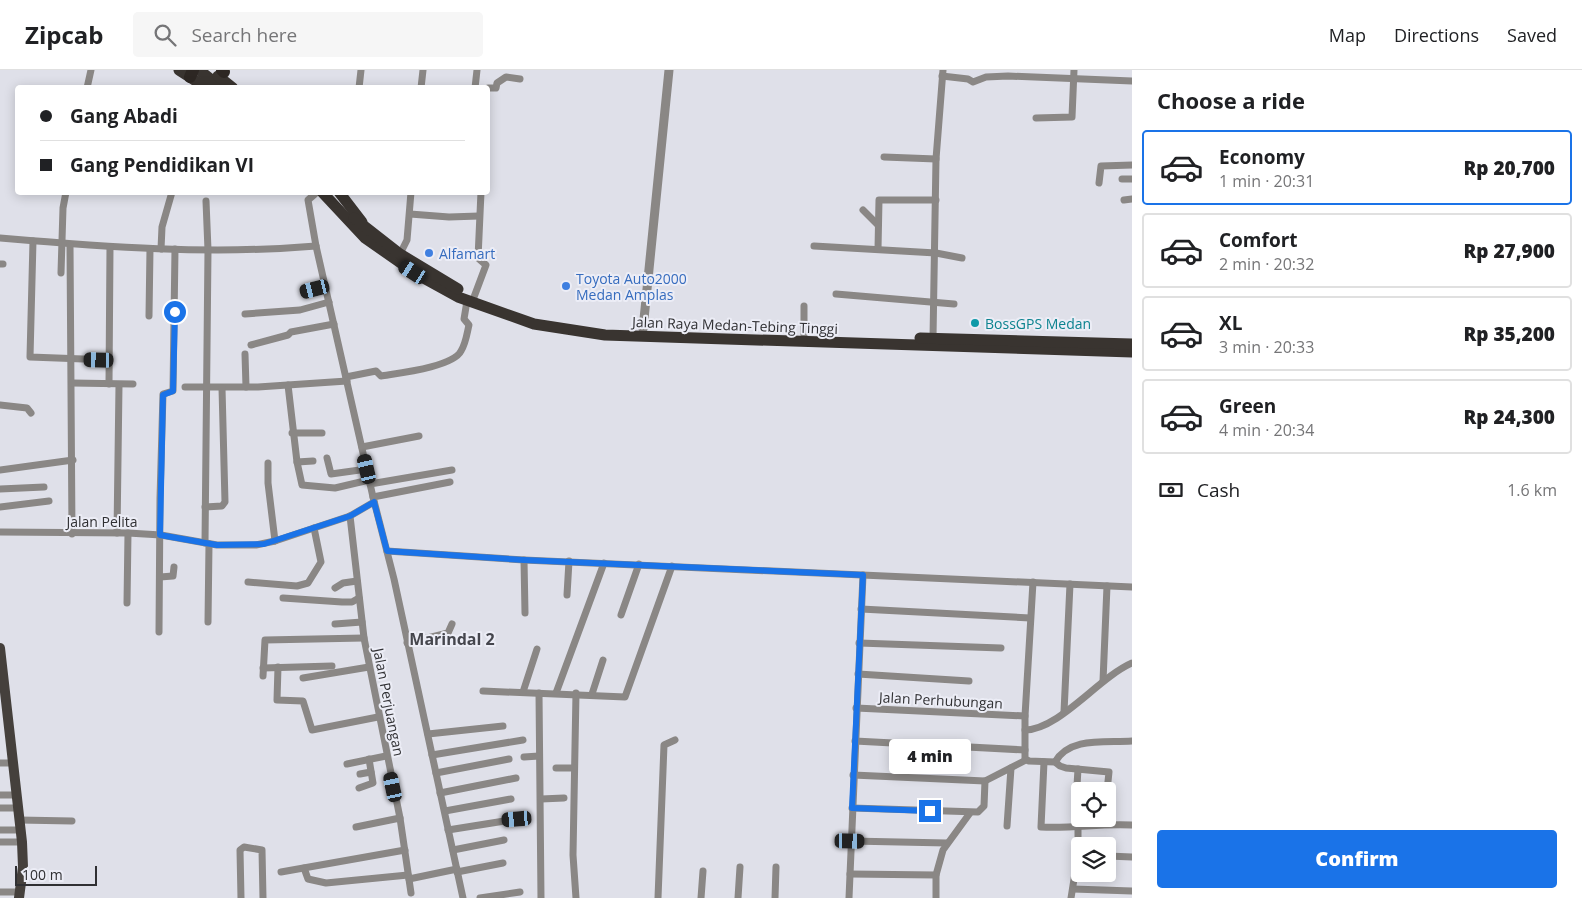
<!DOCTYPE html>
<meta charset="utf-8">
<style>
:root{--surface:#fff;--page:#f6f6f6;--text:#202124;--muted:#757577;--line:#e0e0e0;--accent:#1a73e8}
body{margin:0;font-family:"Open Sans",sans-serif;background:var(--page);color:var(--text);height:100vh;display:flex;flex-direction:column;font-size:19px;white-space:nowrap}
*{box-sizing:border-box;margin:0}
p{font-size:16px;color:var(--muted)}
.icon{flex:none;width:28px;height:28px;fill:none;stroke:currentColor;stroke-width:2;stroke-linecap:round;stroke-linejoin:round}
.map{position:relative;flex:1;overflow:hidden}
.sheet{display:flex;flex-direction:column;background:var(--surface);width:450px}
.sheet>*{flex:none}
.hud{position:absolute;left:15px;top:15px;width:475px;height:110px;border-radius:5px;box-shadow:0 2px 12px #0003;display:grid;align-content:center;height:110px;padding:0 25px;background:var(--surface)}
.buttons{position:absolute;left:1071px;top:712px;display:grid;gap:10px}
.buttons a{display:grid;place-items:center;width:45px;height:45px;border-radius:5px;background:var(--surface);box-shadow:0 2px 12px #0003;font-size:25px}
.scale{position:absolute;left:15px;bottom:12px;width:82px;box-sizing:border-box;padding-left:5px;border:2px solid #303033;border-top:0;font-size:14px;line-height:18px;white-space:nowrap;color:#303033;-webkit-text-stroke:4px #ecedf6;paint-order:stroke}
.end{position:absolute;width:22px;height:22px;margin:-11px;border:6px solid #1a73e8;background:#fff;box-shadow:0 0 0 2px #fff}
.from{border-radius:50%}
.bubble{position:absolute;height:35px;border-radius:5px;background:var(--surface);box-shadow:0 2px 12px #0003;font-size:16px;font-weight:800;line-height:35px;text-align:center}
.car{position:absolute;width:15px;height:30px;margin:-15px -8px;border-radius:6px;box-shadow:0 0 4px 1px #0007;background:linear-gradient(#222 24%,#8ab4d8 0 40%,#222 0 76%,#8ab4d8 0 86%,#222 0)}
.hud b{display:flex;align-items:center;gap:18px;height:48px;font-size:19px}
.hud b+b{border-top:1px solid var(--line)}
.hud i{width:12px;height:12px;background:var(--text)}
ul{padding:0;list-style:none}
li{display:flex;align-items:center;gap:15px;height:75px;margin:0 10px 8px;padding:0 15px;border:2px solid var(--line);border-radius:5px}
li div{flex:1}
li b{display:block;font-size:19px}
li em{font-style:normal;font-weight:800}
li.selected{border-color:var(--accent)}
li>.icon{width:45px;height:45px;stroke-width:1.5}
h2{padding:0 25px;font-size:22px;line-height:60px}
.pay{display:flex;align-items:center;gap:12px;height:55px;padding:0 25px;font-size:19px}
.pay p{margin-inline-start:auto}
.primary-button{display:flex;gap:10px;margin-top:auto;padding:10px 25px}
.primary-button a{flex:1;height:58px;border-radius:5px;background:var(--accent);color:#fff;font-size:20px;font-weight:800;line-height:58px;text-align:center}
header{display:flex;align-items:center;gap:30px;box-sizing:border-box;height:70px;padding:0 25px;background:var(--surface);border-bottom:1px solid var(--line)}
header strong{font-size:24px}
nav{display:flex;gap:28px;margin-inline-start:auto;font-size:18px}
.search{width:350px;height:45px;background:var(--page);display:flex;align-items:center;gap:12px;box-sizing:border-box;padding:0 18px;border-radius:5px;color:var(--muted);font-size:19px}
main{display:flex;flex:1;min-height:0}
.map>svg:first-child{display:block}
</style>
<header>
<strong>Zipcab</strong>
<div class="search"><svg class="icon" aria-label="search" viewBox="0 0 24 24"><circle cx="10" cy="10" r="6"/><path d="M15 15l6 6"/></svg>Search here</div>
<nav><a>Map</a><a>Directions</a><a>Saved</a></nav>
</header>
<main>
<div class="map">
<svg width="1132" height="828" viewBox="0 0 1132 828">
<rect width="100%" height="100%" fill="#dfe0e9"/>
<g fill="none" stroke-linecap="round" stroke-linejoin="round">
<g stroke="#8a8785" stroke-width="7">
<path d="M 942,6 L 968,9 L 973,12 L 986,7 L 1008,6 L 1132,11"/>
<path d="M 87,18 L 91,0"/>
<path d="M 359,18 L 361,0"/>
<path d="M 421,18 L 423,0"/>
<path d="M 475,18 L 477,0"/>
<path d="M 488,18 L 496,18 L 497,13 L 506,7 L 520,9"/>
<path d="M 1036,48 L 1072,47 L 1074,0"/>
<path d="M 884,87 L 936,89"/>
<path d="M 1122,109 L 1132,109"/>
<path d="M 1099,113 L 1101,96 L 1132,95"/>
<path d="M 315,124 L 308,130 L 316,176 L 373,427 L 394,509 L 463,828"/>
<path d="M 1124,130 L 1132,129"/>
<path d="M 863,140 L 878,155"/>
<path d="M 410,144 L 449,147 L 479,146"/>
<path d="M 0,168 C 105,177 211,185 316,176"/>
<path d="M 33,171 L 30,287 L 110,290"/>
<path d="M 70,175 L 72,464"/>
<path d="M 814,176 L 936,183 L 962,188"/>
<path d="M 161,179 L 162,157 L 172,122"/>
<path d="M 878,179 L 879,130 L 936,130"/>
<path d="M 400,184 L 407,170 L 411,122"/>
<path d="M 0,194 L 3,194"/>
<path d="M 61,203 L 63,138 L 66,122"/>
<path d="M 305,222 L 325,217"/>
<path d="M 836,224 L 954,234"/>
<path d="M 474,227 L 486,195 L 478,188 L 481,122"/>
<path d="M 804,236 L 804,265"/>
<path d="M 245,244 L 300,240 L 329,232"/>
<path d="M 149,246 L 150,179"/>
<path d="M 933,268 L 936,89 L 943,0"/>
<path d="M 251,275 L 288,265 L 291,262 L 334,254"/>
<path d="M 245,284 L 246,317"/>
<path d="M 346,307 L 376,301 L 381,306 C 399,303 453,297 461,281 C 466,273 467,263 469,255 L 464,249 L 467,231"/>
<path d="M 72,313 L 133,314"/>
<path d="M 109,314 L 110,177"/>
<path d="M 288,315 L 297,392 L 302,415 L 335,418 L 369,410"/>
<path d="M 185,317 L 258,317 L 347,311"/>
<path d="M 0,335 L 27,338 L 31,343"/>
<path d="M 292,363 L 322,363"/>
<path d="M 362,377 L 419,366"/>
<path d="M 327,388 L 331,404 L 367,399"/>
<path d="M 297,392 L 313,391"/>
<path d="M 268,393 L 268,413 L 275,471"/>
<path d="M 0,400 L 73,390"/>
<path d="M 370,414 L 452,400"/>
<path d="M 0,419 L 44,417"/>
<path d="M 373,427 L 450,412"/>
<path d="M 0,437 L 49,431"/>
<path d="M 205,437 L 222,436 L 225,432 L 222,318"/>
<path d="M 350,446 L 364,568 L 400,748 L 411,823"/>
<path d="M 0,462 L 128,463 L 161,465 L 217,475 L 256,475 L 275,471 L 350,446 L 374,432"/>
<path d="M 117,463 L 119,315"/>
<path d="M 205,473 L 208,180 L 206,131"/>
<path d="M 387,481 L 524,490 L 1132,517"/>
<path d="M 524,490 L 525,543"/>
<path d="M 160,507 L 173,506 L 174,497"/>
<path d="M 248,512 L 297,516 L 308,513 L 321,492 L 314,458"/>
<path d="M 1033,512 L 1025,646 L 1025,689 L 1029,691 L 1055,692 L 1060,696 L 1066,698 L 1109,702 L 1107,721"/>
<path d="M 335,518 L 343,513 L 357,511"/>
<path d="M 567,525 L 569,491"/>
<path d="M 283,528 L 342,532 L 352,532 L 359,528"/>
<path d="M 127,533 L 128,463"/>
<path d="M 861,539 L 1030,548"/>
<path d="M 621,545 L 639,494"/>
<path d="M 208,552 L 209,474"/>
<path d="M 335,554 L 362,552"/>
<path d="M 159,562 L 160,428 L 163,324 L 173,321 L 175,179"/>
<path d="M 407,573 L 448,563 L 452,554"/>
<path d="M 859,573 L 1001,578"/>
<path d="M 278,597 L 277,630 L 303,631 L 312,660 L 378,647"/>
<path d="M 263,598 L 332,596"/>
<path d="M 858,604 L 969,611"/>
<path d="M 263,606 L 265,570 L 364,568"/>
<path d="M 303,608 L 369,597"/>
<path d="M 1103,611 L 1107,516"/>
<path d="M 483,621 L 625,627 L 672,496"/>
<path d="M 523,622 L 537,579"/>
<path d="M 539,623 L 541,828"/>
<path d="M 556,623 L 604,493"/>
<path d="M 576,623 L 573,785 L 576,828"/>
<path d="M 592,624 L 603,590"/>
<path d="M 856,638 L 1025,646"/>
<path d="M 1064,642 L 1070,514"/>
<path d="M 1025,660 C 1060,659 1098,608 1132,593"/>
<path d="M 428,664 L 503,656"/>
<path d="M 855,671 L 1025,680"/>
<path d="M 432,685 L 523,670"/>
<path d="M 524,687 L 539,686"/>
<path d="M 1044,692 L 1041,757 C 1072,759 1101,753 1132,755"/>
<path d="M 1055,692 C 1070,666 1106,673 1132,671"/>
<path d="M 0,693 L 13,693"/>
<path d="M 347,694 L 386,686"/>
<path d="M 556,698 L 574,698"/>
<path d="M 436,703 L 509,689"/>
<path d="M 360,704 L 371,702"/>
<path d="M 853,705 L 985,711 L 1026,690"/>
<path d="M 359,718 L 373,713 L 369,689"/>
<path d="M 440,723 L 516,708"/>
<path d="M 0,725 L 17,725"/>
<path d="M 541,729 L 564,728"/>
<path d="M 1076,732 L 1078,699"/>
<path d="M 0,738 L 19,738"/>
<path d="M 852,738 L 978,742 L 984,736 L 985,711"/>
<path d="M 445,741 L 511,729"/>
<path d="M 19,750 L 72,751"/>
<path d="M 1007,756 L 1011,698"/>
<path d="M 356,757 L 400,748"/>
<path d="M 0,760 L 21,760"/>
<path d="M 448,760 L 517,749"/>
<path d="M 851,771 L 947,773"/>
<path d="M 0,772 L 22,772"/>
<path d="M 453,780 L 504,770"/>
<path d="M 1108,786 L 1132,787"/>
<path d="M 304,798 L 308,809 L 326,813 L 408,805"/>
<path d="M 281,802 L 405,780"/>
<path d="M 457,802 L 503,793"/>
<path d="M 850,804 L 936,805 L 943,780 L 970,743"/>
<path d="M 936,805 L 936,828"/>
<path d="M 409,809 L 457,799"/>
<path d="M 1073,819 L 1132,821"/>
<path d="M 0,822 L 20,822"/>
<path d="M 241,828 L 240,780 L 244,777 L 262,780 L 263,828"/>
<path d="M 480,828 L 520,822"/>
<path d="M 658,828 L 664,675 L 675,670"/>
<path d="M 701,828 L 703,801"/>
<path d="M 738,828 L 740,797"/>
<path d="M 775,828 L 776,797"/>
<path d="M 849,828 L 863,505"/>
<path d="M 1071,828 L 1078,784 L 1078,757"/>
</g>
<path stroke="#8a8785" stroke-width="9" d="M 643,259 L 669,0"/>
<path stroke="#45403c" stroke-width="10" d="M 0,578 L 22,772 L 23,797 L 19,828"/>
<g stroke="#393430" stroke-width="11">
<path d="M 179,0 L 207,18"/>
<path d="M 199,0 L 222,18"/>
<path d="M 218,6 L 233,18"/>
<path d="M 322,122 L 365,168 L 418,205 L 458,227 L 534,254 L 605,265 L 1132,282"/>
<path d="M 339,122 L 362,152"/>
<path d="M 354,148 L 400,184 L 458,219"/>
<path d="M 920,268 L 1132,274"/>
</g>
<g stroke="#2d2723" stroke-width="12">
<path d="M 222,0 L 224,2"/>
<path d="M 190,7 L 193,0"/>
</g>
</g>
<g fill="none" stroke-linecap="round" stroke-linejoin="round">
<path stroke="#1a73e8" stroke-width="6" d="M 175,242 L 173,321 L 163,325 L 160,465 L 217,475 L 264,474 L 350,446 L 374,432 L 387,481 L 524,490 L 863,505 L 852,738 L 930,741"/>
</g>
<g fill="#3f7fe0" stroke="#ecedf6" stroke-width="2">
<circle cx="429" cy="183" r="5"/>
<circle cx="566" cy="216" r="5"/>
</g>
<circle fill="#0f9aa8" stroke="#ecedf6" stroke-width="2" cx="975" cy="253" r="5"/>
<g text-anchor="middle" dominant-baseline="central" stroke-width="4" stroke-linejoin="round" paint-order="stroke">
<g font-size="14" fill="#366cbe" stroke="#ecedf6" text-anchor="start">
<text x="439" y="183">Alfamart</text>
<text x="576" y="208">Toyota Auto2000<tspan x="576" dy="16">Medan Amplas</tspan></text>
</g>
<g font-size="14" fill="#0d838f" stroke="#ecedf6" text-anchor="start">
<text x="985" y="253">BossGPS Medan</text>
</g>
<g font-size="14" fill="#303033" stroke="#ecedf6">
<text transform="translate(735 255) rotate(2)">Jalan Raya Medan-Tebing Tinggi</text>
<text x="102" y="451">Jalan Pelita</text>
<text transform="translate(941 630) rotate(3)">Jalan Perhubungan</text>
<text transform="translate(389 632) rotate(79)">Jalan Perjuangan</text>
</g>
<g font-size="16" font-weight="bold" fill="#45464d" stroke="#ecedf6">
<text x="452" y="569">Marindal 2</text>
</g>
</g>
</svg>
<div class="buttons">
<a><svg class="icon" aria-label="locate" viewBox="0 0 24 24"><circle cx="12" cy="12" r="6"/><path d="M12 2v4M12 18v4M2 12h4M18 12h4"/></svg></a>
<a><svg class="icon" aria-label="layers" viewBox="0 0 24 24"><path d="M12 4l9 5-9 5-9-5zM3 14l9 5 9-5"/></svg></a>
</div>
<div class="scale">100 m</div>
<i class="end from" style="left:175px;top:242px"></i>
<i class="end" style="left:930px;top:741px"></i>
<div class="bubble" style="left:889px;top:669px;width:82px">4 min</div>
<i class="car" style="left:413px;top:202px;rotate:303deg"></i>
<i class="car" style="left:315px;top:219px;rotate:256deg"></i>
<i class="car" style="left:99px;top:290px;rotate:271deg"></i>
<i class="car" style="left:367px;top:399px;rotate:347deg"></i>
<i class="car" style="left:393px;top:717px;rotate:348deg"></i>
<i class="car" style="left:517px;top:749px;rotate:265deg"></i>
<i class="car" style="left:850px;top:771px;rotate:91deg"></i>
<div class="hud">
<b><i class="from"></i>Gang Abadi</b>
<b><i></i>Gang Pendidikan VI</b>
</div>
</div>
<section class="sheet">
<h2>Choose a ride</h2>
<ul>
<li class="selected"><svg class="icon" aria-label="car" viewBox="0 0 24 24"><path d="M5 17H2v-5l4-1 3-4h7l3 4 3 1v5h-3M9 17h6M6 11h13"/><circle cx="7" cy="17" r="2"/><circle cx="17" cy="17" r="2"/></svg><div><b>Economy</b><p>1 min · 20:31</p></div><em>Rp 20,700</em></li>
<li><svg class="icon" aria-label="car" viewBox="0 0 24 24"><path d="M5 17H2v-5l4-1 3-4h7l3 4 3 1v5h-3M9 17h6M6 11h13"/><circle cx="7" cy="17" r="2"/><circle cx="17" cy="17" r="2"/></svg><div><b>Comfort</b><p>2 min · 20:32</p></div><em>Rp 27,900</em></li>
<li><svg class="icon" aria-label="car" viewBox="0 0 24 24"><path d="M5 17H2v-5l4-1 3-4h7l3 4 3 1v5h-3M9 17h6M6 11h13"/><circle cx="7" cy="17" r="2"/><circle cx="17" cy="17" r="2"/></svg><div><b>XL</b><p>3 min · 20:33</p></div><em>Rp 35,200</em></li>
<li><svg class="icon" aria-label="car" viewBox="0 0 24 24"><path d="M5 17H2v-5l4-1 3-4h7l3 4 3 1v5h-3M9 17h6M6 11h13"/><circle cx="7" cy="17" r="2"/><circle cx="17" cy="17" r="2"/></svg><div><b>Green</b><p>4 min · 20:34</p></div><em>Rp 24,300</em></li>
</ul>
<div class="pay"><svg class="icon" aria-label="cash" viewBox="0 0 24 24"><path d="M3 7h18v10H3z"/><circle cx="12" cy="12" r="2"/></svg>Cash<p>1.6 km</p></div>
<div class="primary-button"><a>Confirm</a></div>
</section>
</main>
